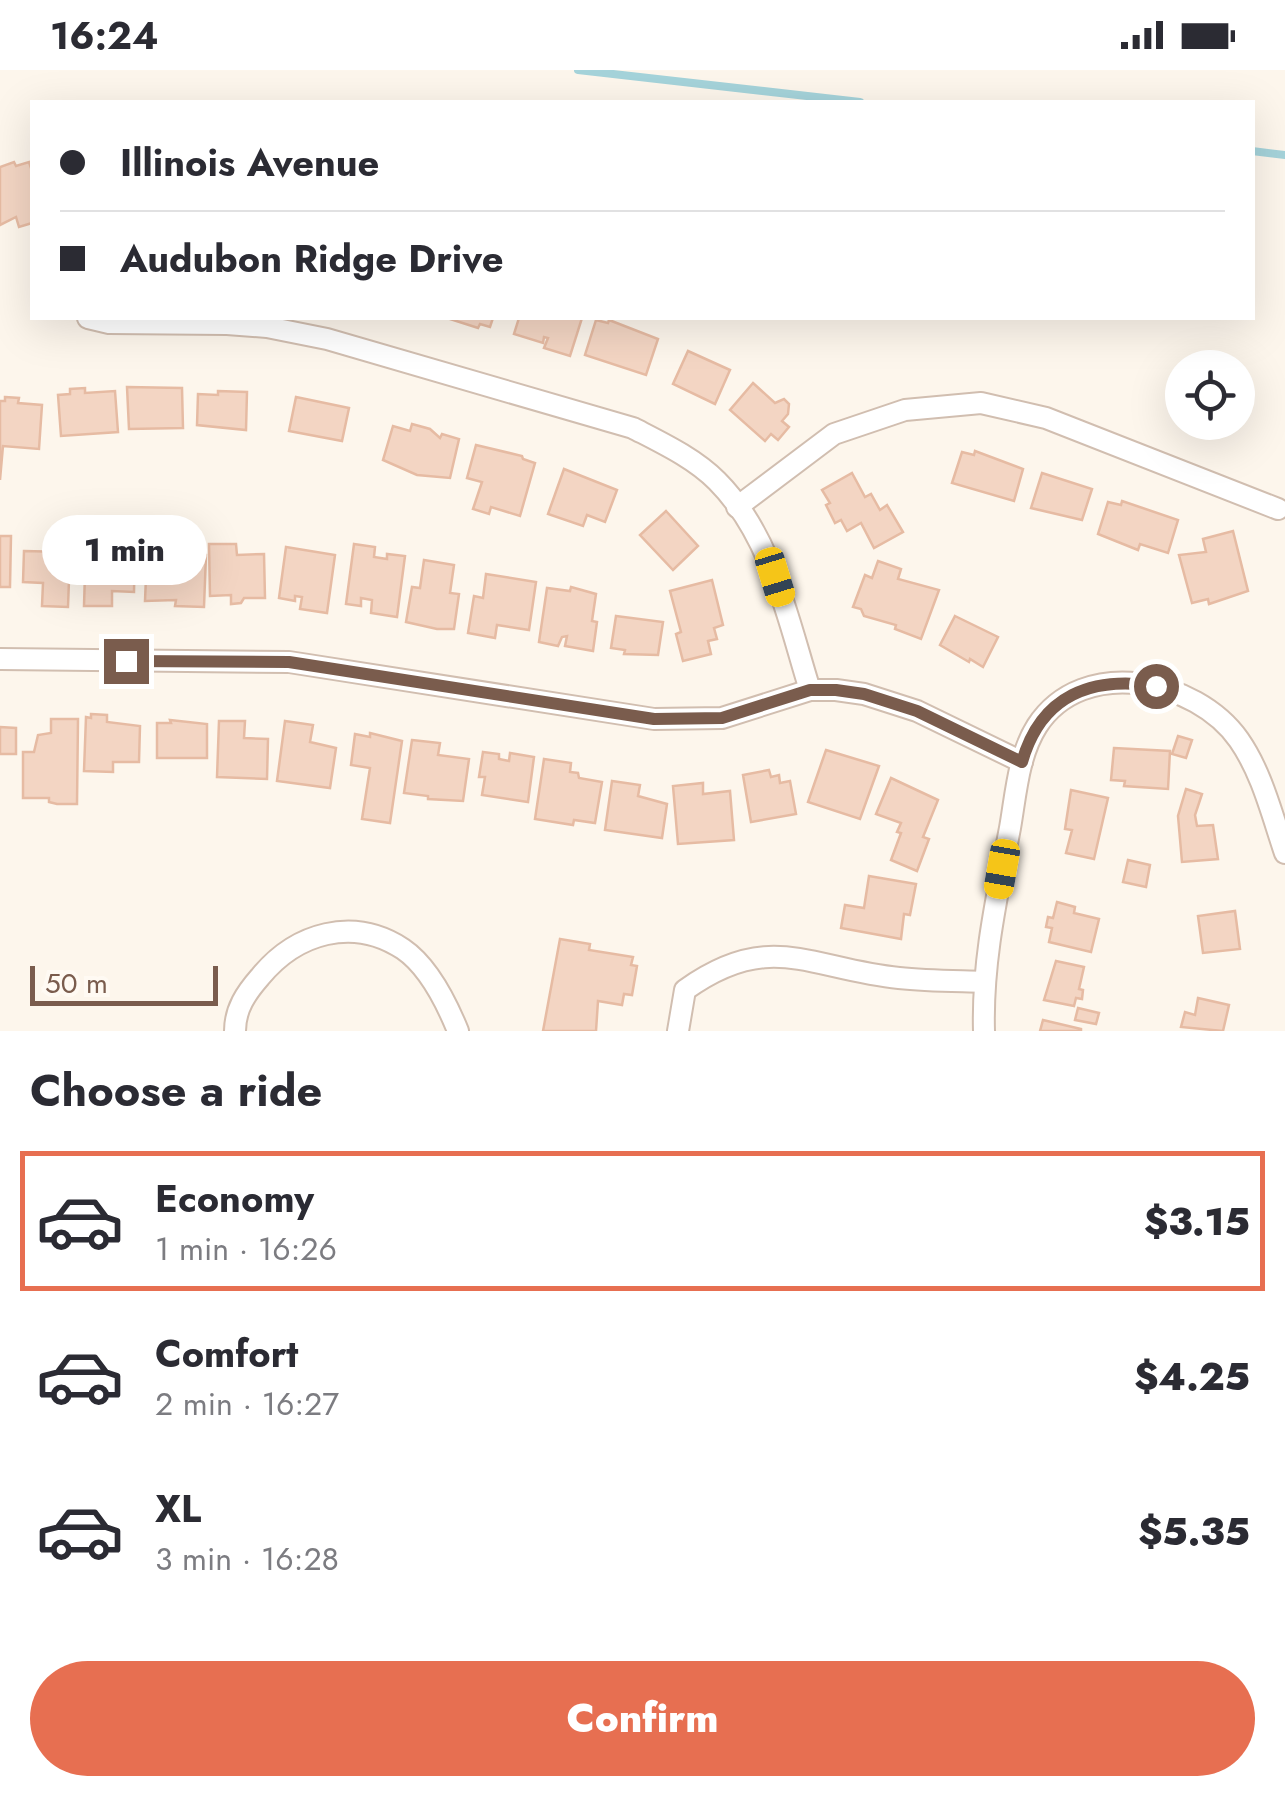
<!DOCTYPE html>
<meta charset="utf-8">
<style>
:root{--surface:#fff;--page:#f7f7f7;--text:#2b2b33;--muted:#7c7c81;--line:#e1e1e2;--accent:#e76f51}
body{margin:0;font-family:Jost,sans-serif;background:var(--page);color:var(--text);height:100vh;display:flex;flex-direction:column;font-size:38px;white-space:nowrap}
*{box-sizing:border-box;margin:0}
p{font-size:32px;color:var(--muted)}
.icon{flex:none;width:55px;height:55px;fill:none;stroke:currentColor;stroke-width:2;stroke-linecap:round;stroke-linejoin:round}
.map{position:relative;height:961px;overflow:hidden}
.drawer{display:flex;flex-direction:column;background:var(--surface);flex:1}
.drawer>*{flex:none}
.top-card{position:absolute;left:30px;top:30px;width:1225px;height:220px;border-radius:0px;box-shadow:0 10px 40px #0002;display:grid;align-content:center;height:220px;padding:0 30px;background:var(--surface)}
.controls{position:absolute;left:1165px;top:280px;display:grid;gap:20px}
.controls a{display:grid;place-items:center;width:90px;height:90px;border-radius:50%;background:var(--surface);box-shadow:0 10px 40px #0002;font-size:50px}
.scale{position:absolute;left:30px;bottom:25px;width:188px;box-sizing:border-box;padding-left:10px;border:5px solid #7a5c4d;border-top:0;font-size:28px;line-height:35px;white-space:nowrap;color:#7a5c4d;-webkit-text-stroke:8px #fffaf3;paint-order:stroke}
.end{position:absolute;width:45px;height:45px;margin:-22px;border:12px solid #7a5c4d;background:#fff;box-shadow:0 0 0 5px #fff}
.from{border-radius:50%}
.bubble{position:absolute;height:70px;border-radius:35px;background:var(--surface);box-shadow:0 10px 40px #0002;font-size:32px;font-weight:800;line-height:70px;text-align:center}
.car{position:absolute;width:30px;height:60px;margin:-30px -15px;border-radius:12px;box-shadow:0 0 8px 2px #0007;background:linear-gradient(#f5c518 24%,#345 0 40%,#f5c518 0 76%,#345 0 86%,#f5c518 0)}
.top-card b{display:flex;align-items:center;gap:35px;height:95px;font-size:38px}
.top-card b+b{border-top:2px solid var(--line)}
.top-card i{width:25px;height:25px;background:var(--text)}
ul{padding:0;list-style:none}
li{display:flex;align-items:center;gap:30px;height:140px;margin:0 20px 15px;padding:0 10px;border:5px solid transparent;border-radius:0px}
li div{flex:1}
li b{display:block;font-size:38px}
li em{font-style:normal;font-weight:800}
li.on{border-color:var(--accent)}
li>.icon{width:90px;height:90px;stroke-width:1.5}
h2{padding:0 30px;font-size:45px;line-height:120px}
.primary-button{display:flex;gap:20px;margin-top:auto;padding:20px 30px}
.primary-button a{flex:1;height:115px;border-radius:60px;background:var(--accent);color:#fff;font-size:40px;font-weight:800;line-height:115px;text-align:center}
.status{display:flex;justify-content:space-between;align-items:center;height:70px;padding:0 50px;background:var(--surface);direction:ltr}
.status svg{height:28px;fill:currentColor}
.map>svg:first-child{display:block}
</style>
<div class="status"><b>16:24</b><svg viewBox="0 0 49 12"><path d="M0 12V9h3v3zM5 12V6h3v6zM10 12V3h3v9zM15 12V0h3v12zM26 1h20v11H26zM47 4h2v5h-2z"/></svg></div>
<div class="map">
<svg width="1285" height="961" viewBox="0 0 1285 961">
<rect width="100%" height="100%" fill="#fdf6ec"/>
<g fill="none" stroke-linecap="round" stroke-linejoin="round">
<g stroke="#a5d3da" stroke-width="8">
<path d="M 578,0 L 860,32"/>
<path d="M 1252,81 L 1285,85"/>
</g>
</g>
<g fill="#f3d5c3" stroke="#e6bba3" stroke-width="2.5">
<path d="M 14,92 L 16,96 L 29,92 L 32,101 L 32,153 L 19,157 L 16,147 L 0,155 L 0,97 Z"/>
<path d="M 447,248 L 493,248 L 490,257 L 480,254 L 478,258 Z"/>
<path d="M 519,248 L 582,248 L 570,286 L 544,278 L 548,268 L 544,267 L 543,273 L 514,264 Z"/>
<path d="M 596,250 L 608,253 L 609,250 L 658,269 L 646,305 L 585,285 Z"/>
<path d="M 688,281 L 730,300 L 715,334 L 673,314 Z"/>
<path d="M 753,313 L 775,333 L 784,329 L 789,334 L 788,344 L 782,351 L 789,357 L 778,370 L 771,364 L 765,371 L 730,340 Z"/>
<path d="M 127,317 L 182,318 L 183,358 L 129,359 Z"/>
<path d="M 85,318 L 85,323 L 115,321 L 118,362 L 61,366 L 58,325 L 70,324 L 70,319 Z"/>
<path d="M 218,321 L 247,322 L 246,360 L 197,355 L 198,324 L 218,325 Z"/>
<path d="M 5,327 L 19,328 L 18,333 L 42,335 L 39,379 L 3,376 L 0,410 L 0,331 L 5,331 Z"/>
<path d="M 296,327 L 349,338 L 342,371 L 289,361 Z"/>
<path d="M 412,354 L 430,359 L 440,368 L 442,364 L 459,369 L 450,408 L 417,405 L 383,390 L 393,356 L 410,361 Z"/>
<path d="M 476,375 L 522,386 L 523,389 L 535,393 L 520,446 L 491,437 L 489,444 L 473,439 L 482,412 L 467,408 Z"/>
<path d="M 975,381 L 1023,399 L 1014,431 L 952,413 L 962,382 L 974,385 Z"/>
<path d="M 564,399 L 617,420 L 605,452 L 587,445 L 583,456 L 548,444 Z"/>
<path d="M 852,403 L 865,427 L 871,424 L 880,440 L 887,435 L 903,462 L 874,478 L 861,453 L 847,461 L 841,450 L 835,453 L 826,435 L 830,433 L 822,420 Z"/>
<path d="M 1042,403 L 1092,419 L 1082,450 L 1031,438 Z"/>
<path d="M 1122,431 L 1178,450 L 1168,483 L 1140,474 L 1138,480 L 1098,464 L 1108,432 L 1121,435 Z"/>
<path d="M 666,441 L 698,476 L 673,500 L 640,465 Z"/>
<path d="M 1233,461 L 1248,521 L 1209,534 L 1208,529 L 1192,533 L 1179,485 L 1206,482 L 1203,469 Z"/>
<path d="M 0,466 L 11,466 L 10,517 L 0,517 Z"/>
<path d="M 116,466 L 135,466 L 134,522 L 112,521 L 112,536 L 84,536 L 86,470 L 116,471 Z"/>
<path d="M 209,474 L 236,474 L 237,485 L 264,484 L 265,528 L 244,528 L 241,533 L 231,534 L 231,525 L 210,526 Z"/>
<path d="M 354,474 L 375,477 L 374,487 L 387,489 L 387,484 L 405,486 L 397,547 L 371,543 L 372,530 L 361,528 L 361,536 L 346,534 Z"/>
<path d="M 286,477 L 335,485 L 327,543 L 300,539 L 302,527 L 295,526 L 295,531 L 279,528 Z"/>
<path d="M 194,480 L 202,480 L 202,485 L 206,485 L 204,537 L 175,536 L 176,530 L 145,531 L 147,483 L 194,486 Z"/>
<path d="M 24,481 L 65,482 L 64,510 L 69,510 L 68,537 L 42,536 L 43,513 L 23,512 Z"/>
<path d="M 424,490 L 454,495 L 450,523 L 459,524 L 454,559 L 437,559 L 406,552 L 412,517 L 420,518 Z"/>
<path d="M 878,491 L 901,499 L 898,509 L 939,520 L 921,569 L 895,559 L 896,555 L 864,546 L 861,539 L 853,537 L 865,505 L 872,508 Z"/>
<path d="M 486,504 L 536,512 L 529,560 L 497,555 L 495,568 L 468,563 L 474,526 L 483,528 Z"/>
<path d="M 712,510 L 723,555 L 714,558 L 717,569 L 708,571 L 711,584 L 683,591 L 676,564 L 681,562 L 670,521 Z"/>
<path d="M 571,517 L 596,524 L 592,551 L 597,552 L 593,581 L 565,576 L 567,566 L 562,567 L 558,576 L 539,572 L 547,518 L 570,521 Z"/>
<path d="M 616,546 L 663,552 L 658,585 L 624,584 L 625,580 L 611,578 Z"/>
<path d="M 955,546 L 998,567 L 983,597 L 970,589 L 969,592 L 940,575 Z"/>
<path d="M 91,644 L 107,645 L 107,652 L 140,656 L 139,692 L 113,692 L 113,702 L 84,701 L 86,647 L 91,648 Z"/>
<path d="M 51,649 L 78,649 L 77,734 L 57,734 L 49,732 L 49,728 L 23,728 L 23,682 L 34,682 L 38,665 L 51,663 Z"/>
<path d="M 170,650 L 207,654 L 207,688 L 157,688 L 157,653 L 171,653 Z"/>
<path d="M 219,651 L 245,651 L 244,668 L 268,669 L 267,709 L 217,707 Z"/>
<path d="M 285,651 L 313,655 L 310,672 L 336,678 L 330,718 L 277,711 Z"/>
<path d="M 0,657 L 16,658 L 16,684 L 0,684 Z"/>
<path d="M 370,663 L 402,671 L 390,753 L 362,749 L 370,698 L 351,695 L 355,664 L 370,667 Z"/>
<path d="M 1178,666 L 1192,670 L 1186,688 L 1172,684 Z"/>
<path d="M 412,670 L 440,673 L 438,685 L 469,689 L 463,731 L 428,729 L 428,726 L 404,723 Z"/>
<path d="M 1114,678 L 1170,681 L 1168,719 L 1124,716 L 1125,711 L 1111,710 Z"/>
<path d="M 826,680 L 879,696 L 860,749 L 808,732 Z"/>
<path d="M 483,682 L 499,684 L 499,689 L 509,691 L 510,683 L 534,687 L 528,732 L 482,725 L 485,707 L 479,707 Z"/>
<path d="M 544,689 L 571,693 L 570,702 L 578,703 L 579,708 L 602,712 L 595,753 L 574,750 L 573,755 L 535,749 Z"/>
<path d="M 769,700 L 771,707 L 779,705 L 780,713 L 790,711 L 796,744 L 751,752 L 743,705 Z"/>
<path d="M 891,708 L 938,730 L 923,767 L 929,769 L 917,801 L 891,790 L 901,763 L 897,762 L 901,753 L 876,744 Z"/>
<path d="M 612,711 L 640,715 L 638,726 L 667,734 L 662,768 L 605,760 Z"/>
<path d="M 703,713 L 703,724 L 730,721 L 734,770 L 678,774 L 673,716 Z"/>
<path d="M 1186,719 L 1202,724 L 1195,745 L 1197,756 L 1213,755 L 1218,789 L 1182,792 L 1178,746 Z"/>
<path d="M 1071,720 L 1108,728 L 1094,789 L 1066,783 L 1072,760 L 1065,759 Z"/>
<path d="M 1128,790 L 1150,795 L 1146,817 L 1123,812 Z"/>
<path d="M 869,806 L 916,814 L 910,845 L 904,844 L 901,869 L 841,858 L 845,835 L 864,838 Z"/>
<path d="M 1057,832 L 1075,837 L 1074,843 L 1099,849 L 1091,882 L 1049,872 L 1052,858 L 1046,857 L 1048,847 L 1053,848 Z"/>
<path d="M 1235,841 L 1240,879 L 1203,883 L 1198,846 Z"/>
<path d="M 560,869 L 590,874 L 589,880 L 633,887 L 631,895 L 637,896 L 632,925 L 624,924 L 622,935 L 598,931 L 596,961 L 543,961 Z"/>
<path d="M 1056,891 L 1084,897 L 1079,919 L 1083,920 L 1082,929 L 1076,928 L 1074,936 L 1044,930 Z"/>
<path d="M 1198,928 L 1229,935 L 1223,961 L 1181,957 L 1185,942 L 1195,945 Z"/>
<path d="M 1078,938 L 1099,943 L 1096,954 L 1075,950 Z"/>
<path d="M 1043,950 L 1081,959 L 1081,961 L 1040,961 Z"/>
</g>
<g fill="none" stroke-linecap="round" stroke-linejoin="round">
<defs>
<g id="minor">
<path d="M 88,248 L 109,253 L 227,254 L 267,257 L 327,269 L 633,358 C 662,373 694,388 717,411 C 772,466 788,550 810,620"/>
<path d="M 737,437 L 834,364 L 905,340 L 981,333 L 1046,348 L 1278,439"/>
<path d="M 0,589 L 289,592 L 654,649 L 722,648 L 810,620 L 836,620 L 864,624 L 917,641 L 1022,692"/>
<path d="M 235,961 C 235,939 246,923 260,907 C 296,863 353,846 403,879 C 428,896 447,934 458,961"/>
<path d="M 678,961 L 685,920 C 770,859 810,899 899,908 C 927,911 956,911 984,912"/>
<path d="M 984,961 C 982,892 997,826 1010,758 C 1016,724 1018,686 1037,656 C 1083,585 1196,609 1239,670 C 1262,703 1272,745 1285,783"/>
</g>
</defs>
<use href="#minor" stroke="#d1beb0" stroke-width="24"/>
<use href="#minor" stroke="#fff" stroke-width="20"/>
</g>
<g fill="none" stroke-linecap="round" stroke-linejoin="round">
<path stroke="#7a5c4d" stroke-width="12" d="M 126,591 L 289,592 L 654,649 L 722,648 L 810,620 L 836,620 L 864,624 L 917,641 L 1022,692 C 1041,625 1092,606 1156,616"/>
</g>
</svg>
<div class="controls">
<a><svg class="icon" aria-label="locate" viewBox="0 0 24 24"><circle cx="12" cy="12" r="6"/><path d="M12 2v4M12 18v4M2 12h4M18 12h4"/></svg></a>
</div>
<div class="scale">50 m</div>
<i class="end from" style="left:1156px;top:616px"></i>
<i class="end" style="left:126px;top:591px"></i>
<div class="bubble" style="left:42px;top:445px;width:165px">1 min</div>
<i class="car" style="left:775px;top:507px;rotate:163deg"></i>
<i class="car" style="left:1002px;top:799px;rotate:190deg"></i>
<div class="top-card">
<b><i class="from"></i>Illinois Avenue</b>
<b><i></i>Audubon Ridge Drive</b>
</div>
</div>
<section class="drawer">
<h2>Choose a ride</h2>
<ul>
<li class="on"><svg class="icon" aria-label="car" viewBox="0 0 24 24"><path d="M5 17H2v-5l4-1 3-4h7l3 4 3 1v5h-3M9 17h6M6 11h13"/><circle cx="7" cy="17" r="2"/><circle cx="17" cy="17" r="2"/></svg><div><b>Economy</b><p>1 min · 16:26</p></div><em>$3.15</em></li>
<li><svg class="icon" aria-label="car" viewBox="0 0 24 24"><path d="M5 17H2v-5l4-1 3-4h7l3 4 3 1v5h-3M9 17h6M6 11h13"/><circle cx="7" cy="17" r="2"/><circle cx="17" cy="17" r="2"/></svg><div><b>Comfort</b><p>2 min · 16:27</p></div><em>$4.25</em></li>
<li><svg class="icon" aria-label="car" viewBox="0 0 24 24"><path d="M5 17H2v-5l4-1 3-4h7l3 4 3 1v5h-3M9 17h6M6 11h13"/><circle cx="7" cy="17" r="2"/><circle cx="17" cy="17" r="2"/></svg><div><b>XL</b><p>3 min · 16:28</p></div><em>$5.35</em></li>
</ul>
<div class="primary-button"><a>Confirm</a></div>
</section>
